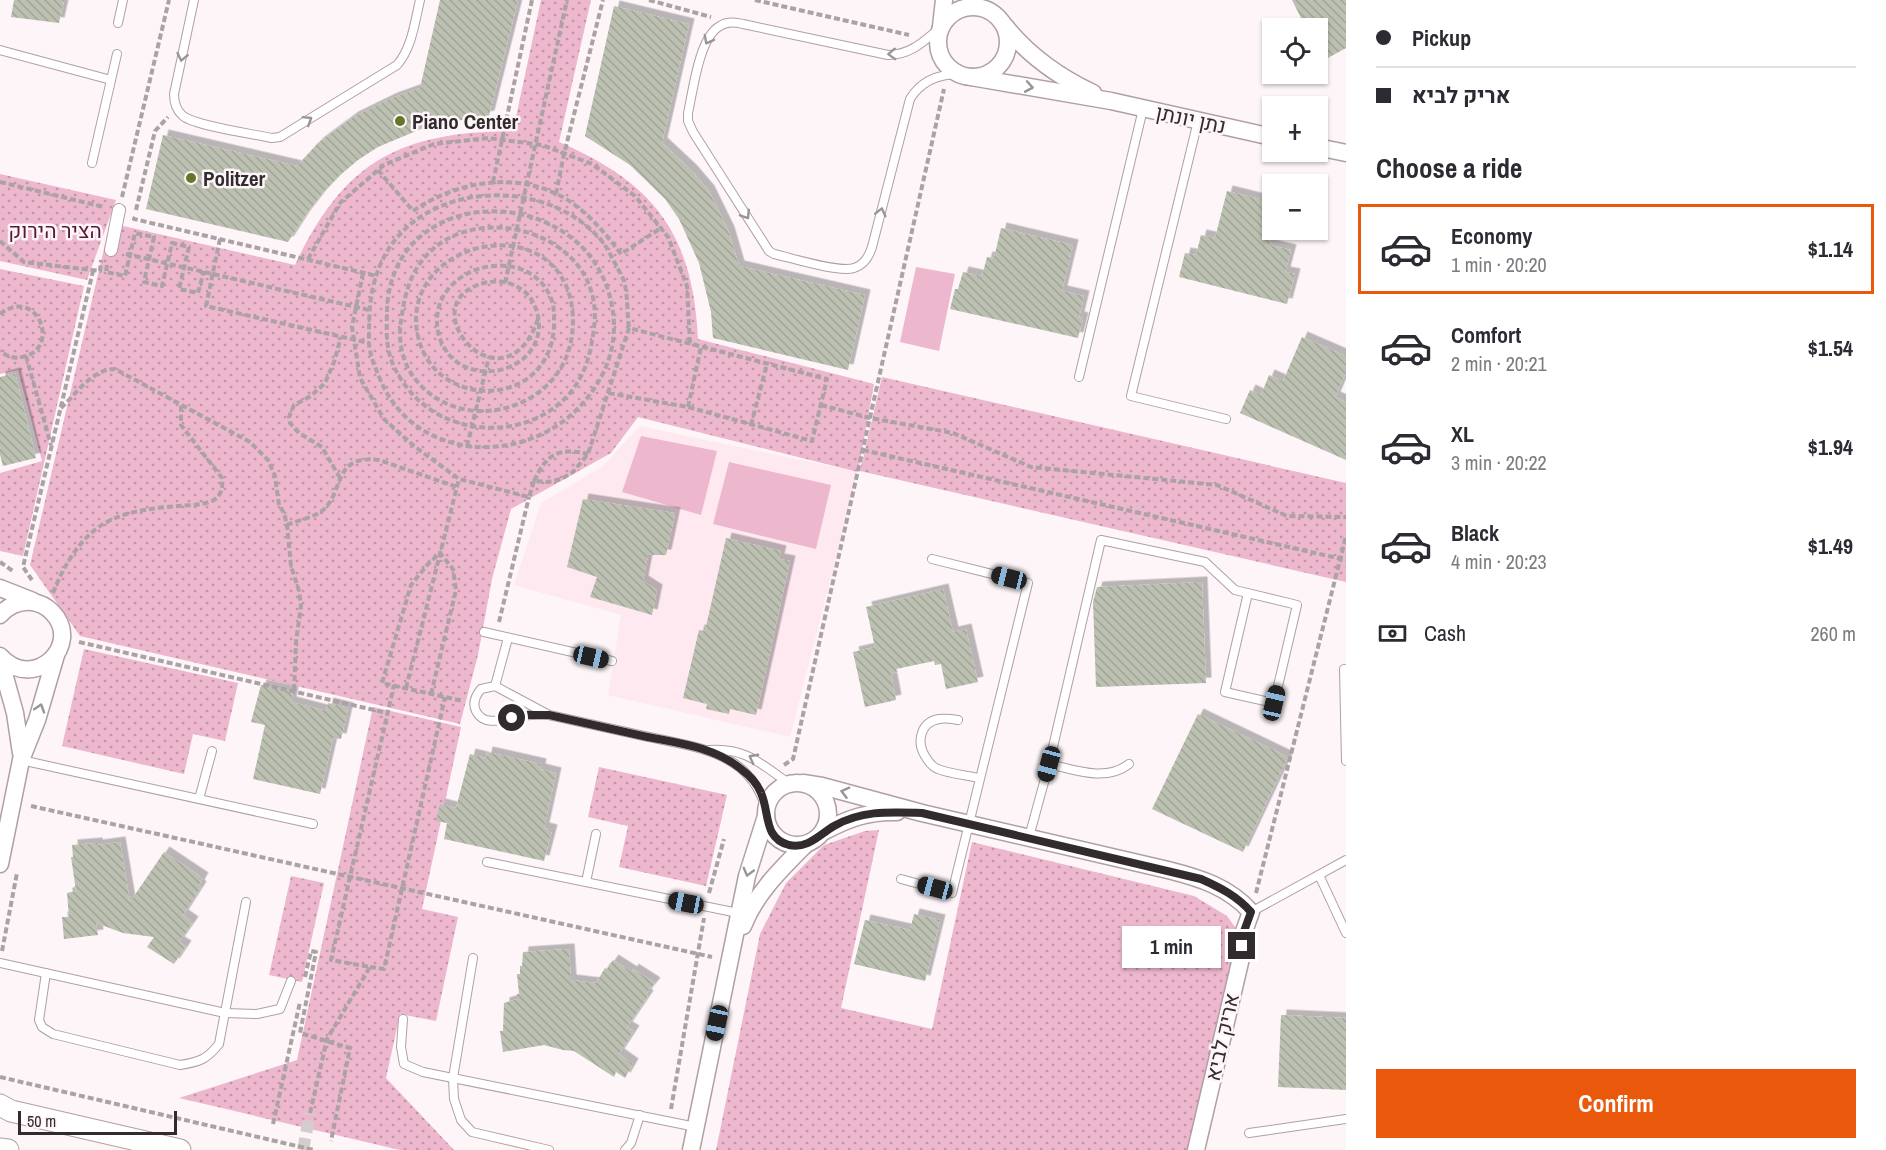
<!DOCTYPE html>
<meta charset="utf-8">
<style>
:root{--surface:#fff;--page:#f7f7f7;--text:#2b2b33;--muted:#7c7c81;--line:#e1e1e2;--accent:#ea580c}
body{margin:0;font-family:"Archivo Narrow",Heebo,sans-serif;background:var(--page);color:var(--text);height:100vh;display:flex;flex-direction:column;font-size:22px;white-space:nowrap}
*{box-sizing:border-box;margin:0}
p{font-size:20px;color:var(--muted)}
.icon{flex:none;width:33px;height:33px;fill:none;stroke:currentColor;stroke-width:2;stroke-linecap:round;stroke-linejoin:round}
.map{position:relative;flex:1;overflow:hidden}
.drawer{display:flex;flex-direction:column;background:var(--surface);width:540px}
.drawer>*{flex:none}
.banner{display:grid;align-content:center;height:132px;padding:0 30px;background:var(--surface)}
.fabs{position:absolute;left:1262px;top:18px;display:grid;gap:12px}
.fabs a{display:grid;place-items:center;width:66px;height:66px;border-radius:0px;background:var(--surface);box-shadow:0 2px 4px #0004;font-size:30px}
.scale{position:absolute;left:18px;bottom:15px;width:159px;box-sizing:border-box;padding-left:6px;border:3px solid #322b2e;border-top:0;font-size:16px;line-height:21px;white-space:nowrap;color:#322b2e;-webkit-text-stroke:4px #fdf5f8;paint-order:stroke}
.end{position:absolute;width:27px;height:27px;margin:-14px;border:8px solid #322b2e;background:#fff;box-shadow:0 0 0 3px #fff}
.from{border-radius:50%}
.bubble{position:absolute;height:42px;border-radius:0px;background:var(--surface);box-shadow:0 2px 4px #0004;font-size:20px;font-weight:700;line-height:42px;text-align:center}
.car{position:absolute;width:18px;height:36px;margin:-18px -9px;border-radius:8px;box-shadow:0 0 4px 2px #0007;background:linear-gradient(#222 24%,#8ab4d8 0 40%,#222 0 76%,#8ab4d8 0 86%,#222 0)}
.banner b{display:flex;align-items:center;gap:21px;height:57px;font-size:22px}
.banner b+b{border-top:2px solid var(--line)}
.banner i{width:15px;height:15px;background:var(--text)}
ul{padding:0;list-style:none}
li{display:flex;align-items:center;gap:18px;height:90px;margin:0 12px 9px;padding:0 18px;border:3px solid transparent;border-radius:0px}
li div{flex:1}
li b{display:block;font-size:22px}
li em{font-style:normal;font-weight:700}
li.active{border-color:var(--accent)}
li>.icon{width:54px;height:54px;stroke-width:1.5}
h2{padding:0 30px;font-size:27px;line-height:72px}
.pay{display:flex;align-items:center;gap:15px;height:66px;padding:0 30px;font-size:22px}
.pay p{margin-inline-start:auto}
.primary-button{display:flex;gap:12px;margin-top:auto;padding:12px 30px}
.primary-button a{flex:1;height:69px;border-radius:0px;background:var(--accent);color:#fff;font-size:24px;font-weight:700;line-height:69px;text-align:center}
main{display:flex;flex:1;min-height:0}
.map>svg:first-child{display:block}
</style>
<main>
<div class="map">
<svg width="1346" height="1150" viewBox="0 0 1346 1150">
<defs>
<pattern id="green-dots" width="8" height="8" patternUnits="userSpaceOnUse" patternTransform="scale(1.5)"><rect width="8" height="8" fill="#edb7cd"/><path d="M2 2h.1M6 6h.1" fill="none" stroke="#c195a7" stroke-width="1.8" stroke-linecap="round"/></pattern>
<pattern id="building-back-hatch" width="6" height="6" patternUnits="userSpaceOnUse" patternTransform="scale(1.5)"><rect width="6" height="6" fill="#bbc0b1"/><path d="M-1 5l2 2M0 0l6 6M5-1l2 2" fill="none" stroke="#a1a599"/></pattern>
<filter id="shadow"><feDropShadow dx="5.5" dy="-5.5" stdDeviation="0" flood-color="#0004"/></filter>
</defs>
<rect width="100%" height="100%" fill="#fdf5f8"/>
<path fill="#fee9f1" d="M 640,426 L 858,472 L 790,737 L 608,695 L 621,615 L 514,585 L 541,503 L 602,467 Z"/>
<g fill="url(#green-dots)">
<path d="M 541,0 L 591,0 L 559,142 C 655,183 693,235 698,339 L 874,384 L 858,472 L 638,417 L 611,453 L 511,509 L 492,579 L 478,655 L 460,724 L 80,636 L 30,565 L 110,223 L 295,265 C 344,161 400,132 513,131 Z"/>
<path d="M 0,174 L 116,200 L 87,280 L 0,261 Z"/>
<path d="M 0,269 L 84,286 L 23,556 L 0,551 L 0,473 L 42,461 L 18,370 L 0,374 Z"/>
<path d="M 882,377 L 1346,483 L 1346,582 L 860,471 Z"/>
<path d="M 84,649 L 238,683 L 225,741 L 193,734 L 184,774 L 62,746 Z"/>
<path d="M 373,707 L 461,727 L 422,909 L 458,917 L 436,1021 L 400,1014 L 386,1078 L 454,1150 L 400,1150 L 179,1098 L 297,1060 Z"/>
<path d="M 599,767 L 727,795 L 706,886 L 619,867 L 628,826 L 588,817 Z"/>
<path d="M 879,830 L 841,1008 L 932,1029 L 972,842 L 1194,896 L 1227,916 L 1243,938 L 1199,1150 L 716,1150 L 760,934 L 786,883 L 824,845 L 865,831 Z"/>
<path d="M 291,876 L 324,883 L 302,982 L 269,975 Z"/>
</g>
<g fill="#edb7cd">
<path d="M 916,267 L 955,274 L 939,351 L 900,342 Z"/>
<path d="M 641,436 L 717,451 L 701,515 L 622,492 Z"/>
<path d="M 729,462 L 831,485 L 816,549 L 713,524 Z"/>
</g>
<g fill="url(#building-back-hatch)" filter="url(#shadow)">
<path d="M 14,0 L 64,0 L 59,23 L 11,17 Z"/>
<path d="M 440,0 L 518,0 L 489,116 L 443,123 L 421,129 L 378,147 L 358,160 L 339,176 L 321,195 L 304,217 L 288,242 L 146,209 L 163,135 L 297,166 L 318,143 L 353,117 L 392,98 L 420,88 Z"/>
<path d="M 1292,0 L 1346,0 L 1346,48 L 1317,64 L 1317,28 L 1306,28 Z"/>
<path d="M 614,6 L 689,24 L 662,143 L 691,170 L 709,191 L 729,232 L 739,266 L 865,295 L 848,370 L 713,338 L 711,312 L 699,263 L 679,219 L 665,199 L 630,165 L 585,136 Z"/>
<path d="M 1227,191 L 1272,202 L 1272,235 L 1270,245 L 1291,250 L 1285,272 L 1295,274 L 1287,304 L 1179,277 L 1185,253 L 1196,255 L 1201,235 L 1215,238 Z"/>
<path d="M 1001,228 L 1073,245 L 1062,291 L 1084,296 L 1079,317 L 1083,318 L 1078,338 L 950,309 L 955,289 L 958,289 L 963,272 L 982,276 L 987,257 L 994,258 Z"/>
<path d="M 1302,337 L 1346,356 L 1346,372 L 1335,397 L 1346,402 L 1346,460 L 1240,413 L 1250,390 L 1261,395 L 1269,375 L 1283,381 Z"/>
<path d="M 15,373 L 36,458 L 3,466 L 0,455 L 0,377 Z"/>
<path d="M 583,499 L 675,513 L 666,555 L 648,555 L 643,581 L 657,590 L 652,615 L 590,597 L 597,577 L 567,567 Z"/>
<path d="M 726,538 L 781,551 L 779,559 L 790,561 L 756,715 L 730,709 L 729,714 L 706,709 L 707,704 L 683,698 L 699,630 L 705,631 Z"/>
<path d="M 1202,582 L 1206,683 L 1096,687 L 1093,602 L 1097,587 Z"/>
<path d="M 943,589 L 953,632 L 966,629 L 978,682 L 946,689 L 941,664 L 935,665 L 934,661 L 896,669 L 897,672 L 891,674 L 896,700 L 865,707 L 853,652 L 875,647 L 866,607 Z"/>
<path d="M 261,685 L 293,692 L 291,702 L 326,711 L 328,703 L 348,708 L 341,739 L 333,738 L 320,794 L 253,779 L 265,725 L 251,722 Z"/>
<path d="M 1198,714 L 1288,757 L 1243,852 L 1152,809 Z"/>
<path d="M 487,752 L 541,764 L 540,769 L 556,773 L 544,828 L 552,830 L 544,861 L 444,839 L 447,823 L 436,821 L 440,804 L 456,808 L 470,754 L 486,758 Z"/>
<path d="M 120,842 L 130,902 L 164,852 L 203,878 L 199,885 L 201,887 L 183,915 L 193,922 L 179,942 L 186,946 L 174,964 L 147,947 L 154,937 L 123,933 L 96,923 L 98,935 L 64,939 L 62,917 L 69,917 L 67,893 L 76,891 L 71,857 L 73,857 L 72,845 L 97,843 L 97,845 Z"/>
<path d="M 914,914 L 940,920 L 925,981 L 854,964 L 865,920 L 910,930 Z"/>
<path d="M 569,949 L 571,980 L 596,983 L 605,968 L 607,969 L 613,960 L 632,972 L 633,969 L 655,983 L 646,994 L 648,996 L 627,1027 L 634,1031 L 619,1054 L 633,1064 L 625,1078 L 616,1072 L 614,1077 L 574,1051 L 563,1050 L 544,1045 L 503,1052 L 500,1031 L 503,1031 L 504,1003 L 517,999 L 517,994 L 519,994 L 517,974 L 520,974 L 520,966 L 522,966 L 523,952 Z"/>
<path d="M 1281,1015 L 1346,1018 L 1346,1090 L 1278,1087 Z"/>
</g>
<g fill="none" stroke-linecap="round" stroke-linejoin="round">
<path stroke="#d4cdd0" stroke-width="12" stroke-dasharray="12 6" stroke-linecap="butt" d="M 303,1150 L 310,1113"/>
<defs>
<g id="service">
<path d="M 194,0 L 174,94 C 174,103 176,110 183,116 C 196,126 253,134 272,138 L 280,137 L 397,65 C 412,48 415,21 420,0"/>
<path d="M 118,23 L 123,0"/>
<path d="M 941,27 C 924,41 911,55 888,55 L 743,24 C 735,22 727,21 720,26 C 699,37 693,91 688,113 L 688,121 L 693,132 L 769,251 L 774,254 C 792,258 839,273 854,268 C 864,265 869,257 872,247 L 910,99 C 921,81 939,74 959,74"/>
<path d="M 0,50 L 111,80"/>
<path d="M 1198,121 L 1131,396 L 1226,419"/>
<path d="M 92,163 L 117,54"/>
<path d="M 1079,377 L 1143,109"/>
<path d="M 484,632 L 612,661"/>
<path d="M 1344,669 L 1346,761"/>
<path d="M 495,686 L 508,638"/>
<path d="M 549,715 L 495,686 L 481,689 C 476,695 472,703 476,711 C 484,729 510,717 525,716 C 533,714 541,715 549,715 C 581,722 613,729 644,736 C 694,747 752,751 766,810"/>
<path d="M 958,720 C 952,719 945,718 939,719 C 921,722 916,741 925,756 C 928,761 932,767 938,769 C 950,774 966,775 979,778"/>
<path d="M 709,750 C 746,747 762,765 790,784"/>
<path d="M 21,760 L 313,824"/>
<path d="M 1049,764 C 1075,770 1106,782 1129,764"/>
<path d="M 199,799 L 212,751"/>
<path d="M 1029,837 L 1049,764 L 1101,540 L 1205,562 L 1235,590 L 1297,605 L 1274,703 L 1225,692 L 1248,593"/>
<path d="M 487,862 L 743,914"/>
<path d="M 1319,875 L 1346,933"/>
<path d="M 901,879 L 952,893 L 1028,583 L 932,559"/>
<path d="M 586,882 L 596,834"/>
<path d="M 1251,912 L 1346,860"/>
<path d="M 473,958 L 453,1078 L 454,1099 L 461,1120 L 472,1132 L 549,1150"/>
<path d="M 0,963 L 225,1013 L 257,1014 L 280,1009 L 291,981"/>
<path d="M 46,973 L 39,1020 L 42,1027 L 53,1034 L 180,1065 C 200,1062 207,1059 219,1044 L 246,902"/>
<path d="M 403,1019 L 401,1047 L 404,1064 L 423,1072 L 696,1127"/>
<path d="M 1249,1133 L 1346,1119"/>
<path d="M 625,1150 L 631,1143 L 640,1115"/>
</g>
<path id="pedestrian" d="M 111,250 L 119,210"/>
<g id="minor">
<circle cx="973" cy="42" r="35"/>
<path d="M 1005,26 C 1029,56 1059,77 1093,93"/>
<path d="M 941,27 L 944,0"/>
<path d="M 971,77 L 1111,101 L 1272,137"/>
<path d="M 1317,147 L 1346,153"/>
<path d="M 0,588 L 33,601"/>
<path d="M 0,615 C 8,606 19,601 32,602 C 40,603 47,607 52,612 C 84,645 33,693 0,656"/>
<path d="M 0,659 L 15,713 L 21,753"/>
<circle cx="797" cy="814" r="31"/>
<path d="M 803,783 L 822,786 L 922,813 L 1168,870 C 1200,878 1229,887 1251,912 L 1243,934 L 1241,958 L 1196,1150"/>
<path d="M 823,832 C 847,819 868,811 897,812"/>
<path d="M 0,864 L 21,760 L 37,720 L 56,655"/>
<path d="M 743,926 C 756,893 781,869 805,845"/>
<path d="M 691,1150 L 747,876 L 766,816"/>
</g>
<g id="tertiary">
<path d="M 0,1105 L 11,1111 L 180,1150"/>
<path d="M 0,1149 L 8,1150"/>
</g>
</defs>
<use href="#service" stroke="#b09fa5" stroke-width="10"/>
<use href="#pedestrian" stroke="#b09fa5" stroke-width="14"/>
<use href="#minor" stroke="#b09fa5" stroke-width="19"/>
<use href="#tertiary" stroke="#b09fa5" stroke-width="23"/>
<g stroke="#aaa2a5" stroke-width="4" stroke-dasharray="6 3" stroke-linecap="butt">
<path d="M 649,0 L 711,17"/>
<path d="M 755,0 L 909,35"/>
<path d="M 378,170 L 413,211 C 463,177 532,169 580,209 C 596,222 608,237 621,254 L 661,228"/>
<path d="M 0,182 L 104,207"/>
<path d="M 493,182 L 532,0"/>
<path d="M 556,194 L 564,154 L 603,0"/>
<path d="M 122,197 L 169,0"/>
<path d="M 136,210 L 155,131 L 168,117"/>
<path d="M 135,217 L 134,219 L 377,276"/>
<path d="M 220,239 L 206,306 L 369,343"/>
<path d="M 0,241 L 24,262 L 100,271 L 101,260"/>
<path d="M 126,254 L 369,310"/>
<path d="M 308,259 L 340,203 L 384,165 L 434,144 L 488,138 L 542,145 L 592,164 L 635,196 L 668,237 L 687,286 L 690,344"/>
<path d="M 107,265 L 106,272 L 125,276 L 135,233 L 154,237 L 144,282 L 162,286 L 172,243 L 189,247 L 179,289 L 198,293 L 204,271"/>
<path d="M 363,273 L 352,327 L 360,378 L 384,419 L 414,446 L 459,479 L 529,497 L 534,481 L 548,482 L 561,479 L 573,472 L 588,454 L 629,328 L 827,379 L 812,441 L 688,407 L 608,393"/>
<path d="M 505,283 L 567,0"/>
<path d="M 0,314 C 38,285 62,350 22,357 C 13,359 7,356 0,351"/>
<path d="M 538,319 C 504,417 406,303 484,283 C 500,279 517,283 528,295 C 535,303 538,313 539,324 C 540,371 473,388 447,352 C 441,344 437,333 437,323 C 435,264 526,243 550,296 C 555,307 554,316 554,327 C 549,412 429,411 417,331 C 404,246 536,211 567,288 C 573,303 574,320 572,335 C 563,410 463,438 416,380 C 402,363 398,342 401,321 C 404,300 408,279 421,262 C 457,213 537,219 575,262 C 593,283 598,308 593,335 C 590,357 584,376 570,393 C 527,443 443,438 405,385 C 386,359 386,342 387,311 C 391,171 609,181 614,325 C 614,353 605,375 588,397 C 534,467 416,466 380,379 C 373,362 368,352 369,334 C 369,306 371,282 384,257 C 424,180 546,176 601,240 C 606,245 613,260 617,267 C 619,271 622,276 624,281 C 628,295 627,313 629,328"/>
<path d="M 26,356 L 51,445"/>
<path d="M 821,405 L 870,418 L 953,433 L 1031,467 L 1217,485 L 1287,516 L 1346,517"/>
<path d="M 688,407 L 701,347"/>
<path d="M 61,408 C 77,393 92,369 115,369 L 250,442 L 268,460 L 275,476 L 279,505 L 284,513 L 287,525 L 291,566 L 299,591 L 301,606 L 296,642 L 294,692"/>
<path d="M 751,425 L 767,364"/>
<path d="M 467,446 L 489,357"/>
<path d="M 863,450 L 1346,560"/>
<path d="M 340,478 L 322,447 L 299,433 L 290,423 L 289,417 L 294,405 L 311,396 L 325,383 L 334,362 L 341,337"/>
<path d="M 534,481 C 547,454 558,447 588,454"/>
<path d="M 287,525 C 298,520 312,518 322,511 C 345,492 332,454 379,460 L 457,487"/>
<path d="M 0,562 L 14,572"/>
<path d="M 32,580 L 23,567 L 93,271"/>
<path d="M 53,593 C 63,568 75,546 96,529 C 119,511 153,508 180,506 C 191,505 202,505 212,501 C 222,496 223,487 222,478 L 181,425 L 181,404"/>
<path d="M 499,622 L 529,497"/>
<path d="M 79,642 L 387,713"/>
<path d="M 406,688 L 459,479"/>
<path d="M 431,694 L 456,590 L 453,569 L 440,553 L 428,564 L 411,585 L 382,683 L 463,701"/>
<path d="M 784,765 L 793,759 L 944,89"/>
<path d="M 31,806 L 712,957"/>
<path d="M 709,893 L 724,839"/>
<path d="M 1256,893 L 1346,536"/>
<path d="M 2,951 L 17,873"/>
<path d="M 370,967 L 384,969 L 445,697"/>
<path d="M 305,977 L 311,951 L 316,952 L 300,1033 L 350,1048 L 331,1141"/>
<path d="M 0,1077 L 314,1150"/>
<path d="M 671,1109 L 704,918"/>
<path d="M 310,1113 L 327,1039 L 370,967 L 331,960 L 394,685"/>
<path d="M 273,1124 L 300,1002"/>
</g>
<use href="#service" stroke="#fff" stroke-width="8"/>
<use href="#pedestrian" stroke="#fff" stroke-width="12"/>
<use href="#minor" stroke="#fff" stroke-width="16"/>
<use href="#tertiary" stroke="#fff" stroke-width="21"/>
</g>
<defs><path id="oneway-chevron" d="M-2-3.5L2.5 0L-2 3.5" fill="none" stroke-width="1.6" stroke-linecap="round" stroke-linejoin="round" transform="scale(1.5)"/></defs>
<g stroke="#989596">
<use href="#oneway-chevron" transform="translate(708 40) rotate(118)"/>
<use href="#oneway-chevron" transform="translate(892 54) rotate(178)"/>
<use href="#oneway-chevron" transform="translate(182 57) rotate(102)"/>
<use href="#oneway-chevron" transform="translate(1029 87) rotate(10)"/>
<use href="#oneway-chevron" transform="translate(308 120) rotate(-32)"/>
<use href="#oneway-chevron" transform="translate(881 212) rotate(-76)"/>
<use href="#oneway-chevron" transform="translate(746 215) rotate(57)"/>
<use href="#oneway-chevron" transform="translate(40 708) rotate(-72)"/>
<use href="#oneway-chevron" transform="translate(753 758) rotate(-152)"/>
<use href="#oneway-chevron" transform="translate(845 792) rotate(-165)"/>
<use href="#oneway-chevron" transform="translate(748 872) rotate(105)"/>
</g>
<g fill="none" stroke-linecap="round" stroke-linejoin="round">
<path stroke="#322b2e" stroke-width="8" d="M 512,718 L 526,715 L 549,715 C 580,722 612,729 643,736 C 676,743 713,746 741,769 C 749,775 757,783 761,793 C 770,813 763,838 789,845 C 808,849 819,835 834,826 C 862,810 890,812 922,813 L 1201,879 C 1221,888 1237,896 1251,912 L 1243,934 L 1242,946"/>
</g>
<g fill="#637727" stroke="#fdf5f8" stroke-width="2">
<circle cx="400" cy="121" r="6"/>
<circle cx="191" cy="178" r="6"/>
</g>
<g text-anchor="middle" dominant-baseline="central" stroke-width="5" stroke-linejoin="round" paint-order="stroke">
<g font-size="21" fill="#322b2e" stroke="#fdf5f8">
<text transform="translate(1191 119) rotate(12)">נתן יונתן</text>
<text transform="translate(1222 1037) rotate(-77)">אריק לביא</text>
</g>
<g font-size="21" font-weight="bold" fill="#322b2e" stroke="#fdf5f8" text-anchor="start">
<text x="412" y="121">Piano Center</text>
<text x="203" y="178">Politzer</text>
</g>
<g font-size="21" fill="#581839" stroke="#fdf5f8">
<text x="55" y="230">הציר הירוק</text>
</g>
</g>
</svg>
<div class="fabs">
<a><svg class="icon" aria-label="locate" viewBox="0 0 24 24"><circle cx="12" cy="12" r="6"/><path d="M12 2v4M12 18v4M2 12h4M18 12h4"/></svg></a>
<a>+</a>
<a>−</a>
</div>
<div class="scale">50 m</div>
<i class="end from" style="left:512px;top:718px"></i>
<i class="end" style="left:1242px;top:946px"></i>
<div class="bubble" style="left:1122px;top:926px;width:99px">1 min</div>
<i class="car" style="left:1009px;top:578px;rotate:284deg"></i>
<i class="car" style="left:591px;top:657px;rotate:103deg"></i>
<i class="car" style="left:1274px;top:703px;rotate:13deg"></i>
<i class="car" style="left:1049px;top:764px;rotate:195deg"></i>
<i class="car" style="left:935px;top:888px;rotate:285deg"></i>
<i class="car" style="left:686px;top:903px;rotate:281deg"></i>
<i class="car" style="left:717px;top:1023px;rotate:192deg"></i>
</div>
<section class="drawer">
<div class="banner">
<b><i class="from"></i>Pickup</b>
<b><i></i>אריק לביא</b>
</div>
<h2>Choose a ride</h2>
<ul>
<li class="active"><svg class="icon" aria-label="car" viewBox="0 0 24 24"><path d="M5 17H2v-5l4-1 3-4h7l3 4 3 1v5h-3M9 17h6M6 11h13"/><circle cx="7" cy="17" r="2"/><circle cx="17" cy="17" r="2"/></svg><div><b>Economy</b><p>1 min · 20:20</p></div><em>$1.14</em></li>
<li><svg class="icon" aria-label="car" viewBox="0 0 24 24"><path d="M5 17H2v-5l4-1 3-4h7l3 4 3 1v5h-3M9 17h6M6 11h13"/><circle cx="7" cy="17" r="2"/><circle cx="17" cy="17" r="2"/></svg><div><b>Comfort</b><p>2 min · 20:21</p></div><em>$1.54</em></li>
<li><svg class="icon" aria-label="car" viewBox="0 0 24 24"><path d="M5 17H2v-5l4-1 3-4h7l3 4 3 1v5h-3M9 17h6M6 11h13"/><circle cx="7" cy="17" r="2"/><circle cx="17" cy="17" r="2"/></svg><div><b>XL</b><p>3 min · 20:22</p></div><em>$1.94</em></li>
<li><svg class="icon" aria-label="car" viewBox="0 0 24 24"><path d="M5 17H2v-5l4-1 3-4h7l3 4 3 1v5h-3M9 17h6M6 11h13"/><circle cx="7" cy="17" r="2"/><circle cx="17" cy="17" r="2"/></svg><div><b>Black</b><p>4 min · 20:23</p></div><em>$1.49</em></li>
</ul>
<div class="pay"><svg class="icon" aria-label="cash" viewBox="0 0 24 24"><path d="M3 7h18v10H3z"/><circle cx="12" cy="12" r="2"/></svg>Cash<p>260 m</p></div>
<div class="primary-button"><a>Confirm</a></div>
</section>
</main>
